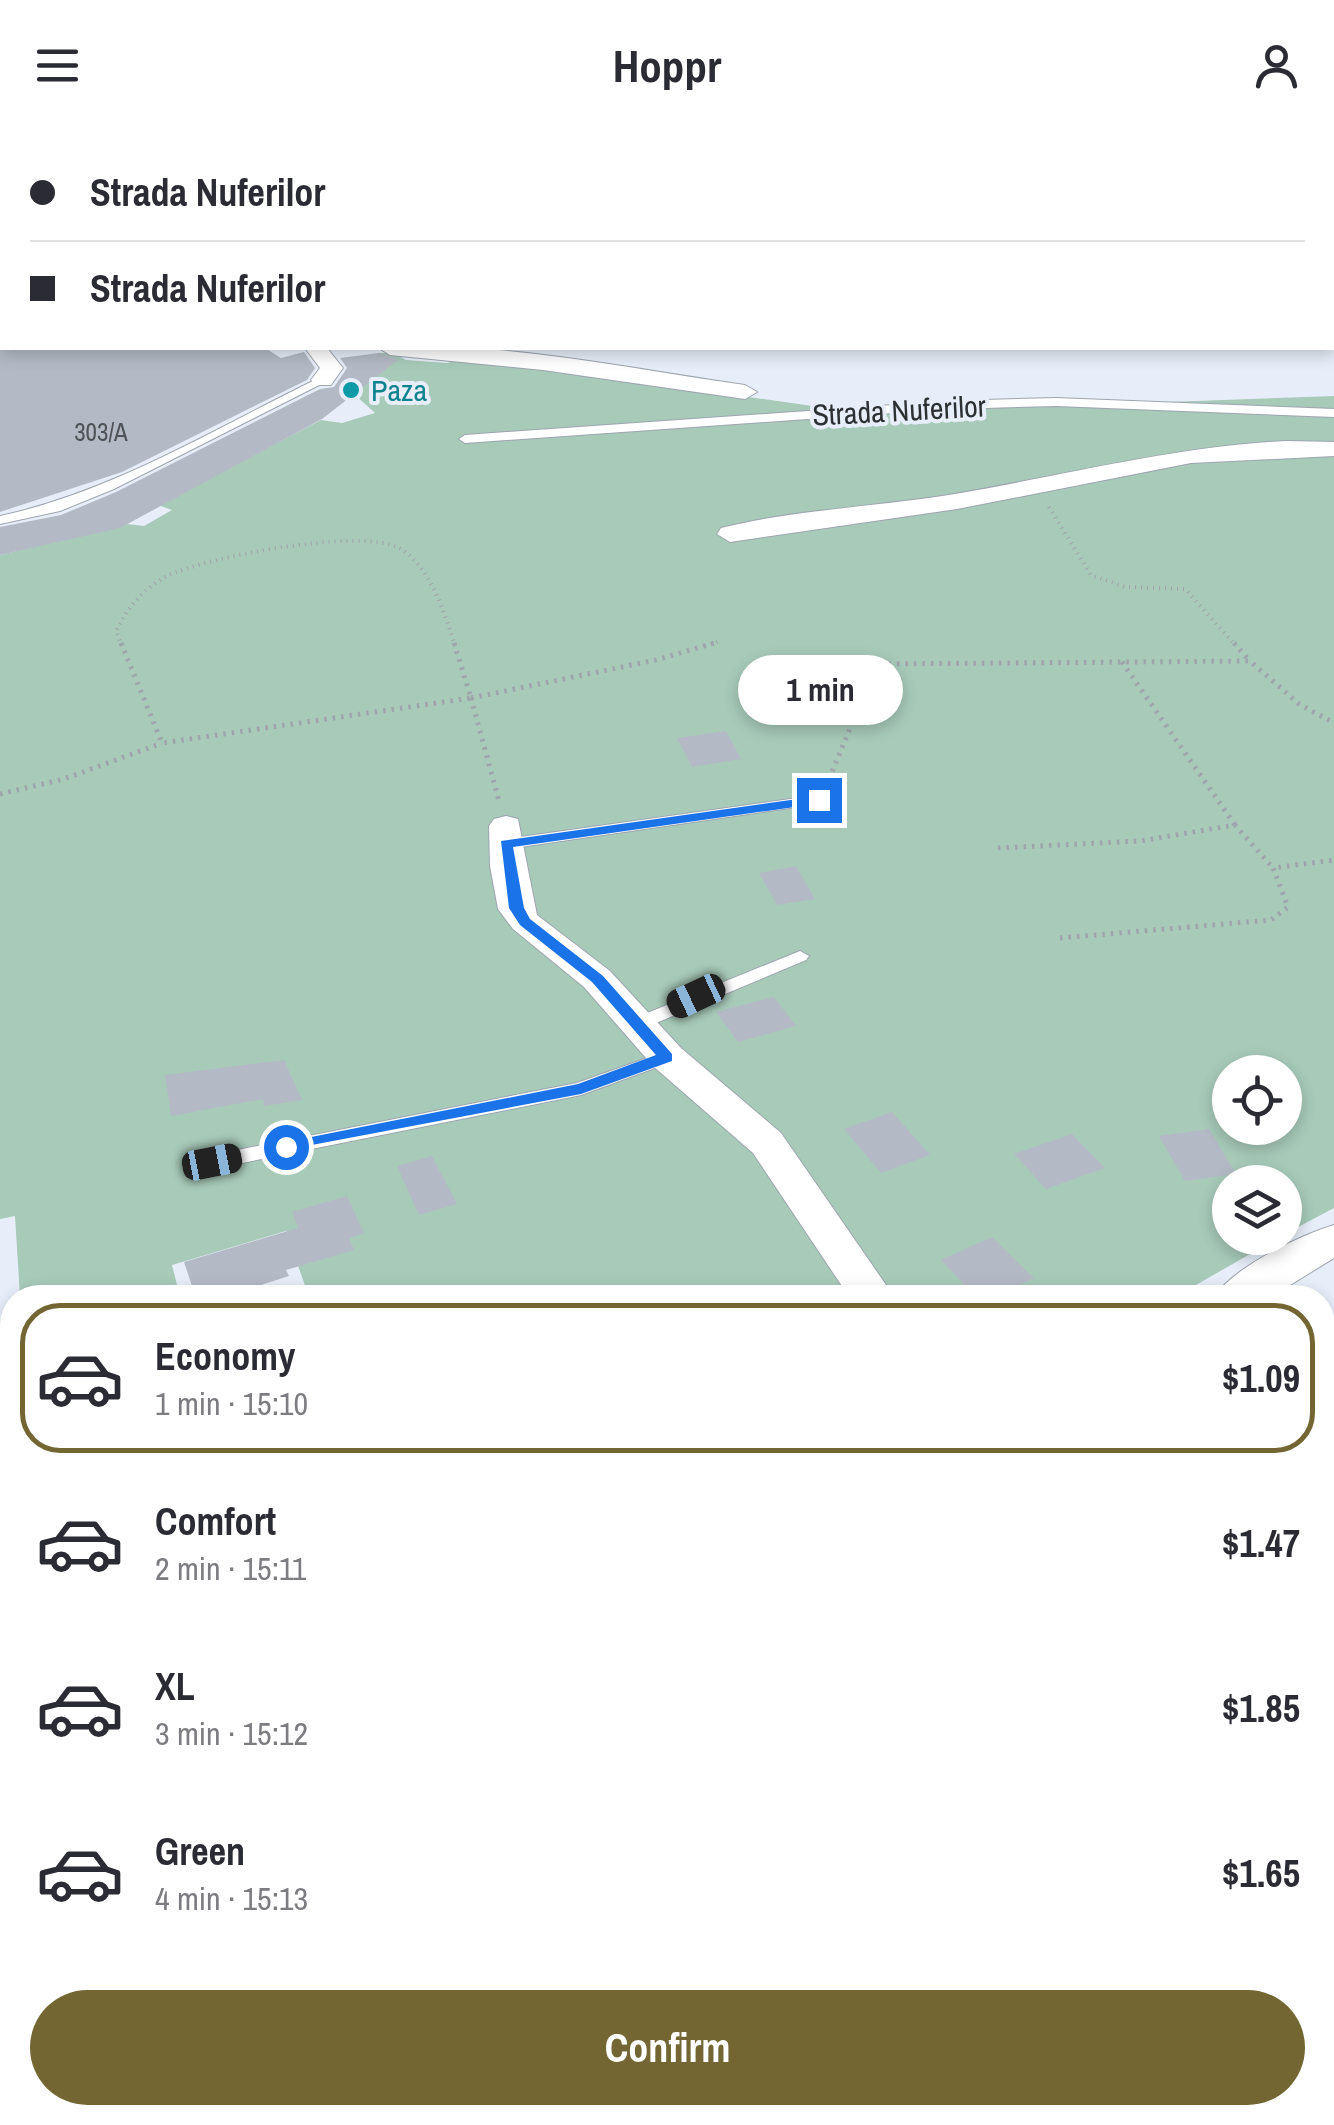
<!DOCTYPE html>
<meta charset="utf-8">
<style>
:root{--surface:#fff;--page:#f2f2f3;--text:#2b2b33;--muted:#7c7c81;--line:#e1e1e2;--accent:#736633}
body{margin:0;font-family:"Archivo Narrow",sans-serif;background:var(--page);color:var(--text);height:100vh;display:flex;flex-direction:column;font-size:38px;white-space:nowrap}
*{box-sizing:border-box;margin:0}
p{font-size:32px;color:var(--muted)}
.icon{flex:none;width:55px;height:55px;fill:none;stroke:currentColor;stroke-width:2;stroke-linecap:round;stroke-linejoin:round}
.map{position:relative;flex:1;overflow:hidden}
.side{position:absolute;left:0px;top:1155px;width:1335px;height:840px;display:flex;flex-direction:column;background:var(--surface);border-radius:40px 40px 0 0;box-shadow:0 5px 15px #0003}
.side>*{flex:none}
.hud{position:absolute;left:0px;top:0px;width:1335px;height:220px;box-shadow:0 5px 15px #0003;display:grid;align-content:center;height:220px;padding:0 30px;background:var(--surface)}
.controls{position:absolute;left:1212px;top:925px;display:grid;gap:20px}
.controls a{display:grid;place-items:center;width:90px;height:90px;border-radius:50%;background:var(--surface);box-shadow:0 5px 15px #0003;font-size:50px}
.end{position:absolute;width:45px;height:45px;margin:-22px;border:12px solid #1a73e8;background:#fff;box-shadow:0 0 0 5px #fff}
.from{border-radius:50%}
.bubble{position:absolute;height:70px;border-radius:35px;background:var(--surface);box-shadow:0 5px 15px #0003;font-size:32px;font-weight:700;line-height:70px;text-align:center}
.car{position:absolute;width:30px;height:60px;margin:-30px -15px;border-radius:12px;box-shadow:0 0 8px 2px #0007;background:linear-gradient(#222 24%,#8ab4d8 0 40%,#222 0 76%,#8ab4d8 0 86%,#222 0)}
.hud b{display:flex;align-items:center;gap:35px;height:95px;font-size:38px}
.hud b+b{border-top:2px solid var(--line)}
.hud i{width:25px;height:25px;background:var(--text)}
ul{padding:18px 0 0;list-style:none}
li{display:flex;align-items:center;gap:30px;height:150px;margin:0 20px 15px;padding:0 10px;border:5px solid transparent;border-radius:40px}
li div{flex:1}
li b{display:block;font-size:38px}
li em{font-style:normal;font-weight:700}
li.on{border-color:var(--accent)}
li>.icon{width:90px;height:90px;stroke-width:1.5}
.cta{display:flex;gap:20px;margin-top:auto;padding:20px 30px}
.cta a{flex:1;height:115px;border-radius:60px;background:var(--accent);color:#fff;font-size:40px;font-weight:700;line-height:115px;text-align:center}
header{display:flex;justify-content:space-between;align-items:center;height:130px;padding:0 30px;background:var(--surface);font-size:45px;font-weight:700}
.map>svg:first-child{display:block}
</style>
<header><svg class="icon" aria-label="menu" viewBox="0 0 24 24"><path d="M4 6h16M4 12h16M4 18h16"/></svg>Hoppr<svg class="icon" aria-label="person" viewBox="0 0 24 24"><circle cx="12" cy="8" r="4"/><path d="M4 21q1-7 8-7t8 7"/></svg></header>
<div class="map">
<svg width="1334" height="1995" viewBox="0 0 1334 1995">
<rect width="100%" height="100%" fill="#e7eef9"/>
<g fill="#a7cab9" fill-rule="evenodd">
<path d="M 377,223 L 394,223 L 406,230 L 447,233 L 461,229 L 532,236 L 861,283 L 1334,266 L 1334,1078 L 1285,1104 L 1285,1052 L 1230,1052 L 1230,1108 L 1278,1108 L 1175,1167 L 309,1167 L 286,1101 L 172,1135 L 180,1167 L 20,1167 L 15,1086 L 0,1089 L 0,425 L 127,394 L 144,396 L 172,380 L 158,375 L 321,290 L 342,293 L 375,283 L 354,264 L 379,227 ZM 1230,942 L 1285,942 L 1285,998 L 1230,998 Z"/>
<path d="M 1334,1307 L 1334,1957 L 1322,1949 L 1322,1319 Z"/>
<path d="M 554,1982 L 1194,1982 L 1212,1995 L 545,1995 Z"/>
</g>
<g fill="#b4bac5">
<path d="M 0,218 L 265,218 L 281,228 L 304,222 L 315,238 L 307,250 L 122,342 L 0,382 Z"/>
<path d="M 379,223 L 398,230 L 322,289 L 120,398 L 0,425 L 0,397 L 61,385 L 116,362 L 320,259 L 334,257 L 347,238 L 340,228 Z"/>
<path d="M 726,601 L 741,629 L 692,637 L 677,608 Z"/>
<path d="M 796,736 L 815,769 L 777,775 L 759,743 Z"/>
<path d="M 774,867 L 796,896 L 738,912 L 716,882 Z"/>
<path d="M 284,930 L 302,970 L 264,976 L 263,969 L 171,986 L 165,945 Z"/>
<path d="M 892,982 L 930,1025 L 881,1043 L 844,999 Z"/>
<path d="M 1209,999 L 1236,1044 L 1185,1051 L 1159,1006 Z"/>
<path d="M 1072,1004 L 1105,1038 L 1046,1059 L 1014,1024 Z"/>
<path d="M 432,1026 L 457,1074 L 419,1085 L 397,1036 Z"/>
<path d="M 347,1066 L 364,1103 L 349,1108 L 354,1120 L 286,1140 L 289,1146 L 220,1168 L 196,1168 L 184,1132 L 298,1098 L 292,1082 Z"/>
<path d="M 992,1107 L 1034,1148 L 994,1168 L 977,1168 L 941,1130 Z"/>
</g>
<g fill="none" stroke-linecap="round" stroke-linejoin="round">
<defs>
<g id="lane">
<path d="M 319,248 L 329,250 L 114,359 L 60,381 L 0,394 L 0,386 C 113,362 216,298 319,248 Z"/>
<path d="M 1056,268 L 1334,279 L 1334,287 L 1056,276 L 949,279 L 465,313 L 459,309 L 465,305 L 949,271 Z"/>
<path d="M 819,665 L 825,667 L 825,673 L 506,719 L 498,714 L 506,709 Z"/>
<path d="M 800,821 L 809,826 L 806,830 L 644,898 L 630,898 L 628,894 L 630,890 Z"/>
<path d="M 667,921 L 674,923 L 677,927 L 674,931 L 581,965 L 212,1039 L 202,1032 L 212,1025 L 577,953 Z"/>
</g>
<g id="street">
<path d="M 305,218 L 327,218 L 343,238 L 331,255 L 315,255 L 311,250 L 320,238 Z"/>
<path d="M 379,218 C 500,210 625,238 745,255 L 757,262 L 745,269 L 543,240 L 390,225 Z"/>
<path d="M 1286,311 L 1334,312 L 1334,326 L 1191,333 L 957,379 L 730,412 L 717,404 L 721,398 C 797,379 877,377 955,364 C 1066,345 1173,317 1286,311 Z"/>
<path d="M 506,686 L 518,689 L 537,785 L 610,841 L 681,918 L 781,1003 L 895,1168 L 850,1168 L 753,1023 L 653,936 L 584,857 L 513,799 L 498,779 L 490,736 L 489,696 L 494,689 Z"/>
<path d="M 1334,1095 L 1334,1128 L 1269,1168 L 1214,1168 C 1231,1138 1301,1105 1334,1095 Z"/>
<path d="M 12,1870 L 12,1934 L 0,1939 L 0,1875 Z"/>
</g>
<g id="highway">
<path d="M 151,0 L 194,0 L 195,2 L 153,2 Z"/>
<rect x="1332" y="138" width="2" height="18"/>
</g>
</defs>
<use href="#lane" stroke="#9ea5af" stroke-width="2"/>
<use href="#street" stroke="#9ea5af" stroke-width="2"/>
<use href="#highway" stroke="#9ea5af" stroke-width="3"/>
<g stroke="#9fa4ac" stroke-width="2.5" stroke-dasharray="1 4" stroke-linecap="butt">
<path d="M 113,0 L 133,2"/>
<path d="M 289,0 L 309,2"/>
</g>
<g stroke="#9fa4ac" stroke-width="4" stroke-dasharray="1 5" stroke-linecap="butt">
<path d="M 1049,377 L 1091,445 L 1125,457 L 1185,459 L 1236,516"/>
<path d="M 122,516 L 116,501 C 127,478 144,458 167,446 C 206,427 361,397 399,418 C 430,435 445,484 455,516"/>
<path d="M 705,516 L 721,511"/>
</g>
<g stroke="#9fa4ac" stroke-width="5" stroke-dasharray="2.5 6" stroke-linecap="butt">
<path d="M 121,513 L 162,613 L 471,568"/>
<path d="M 454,513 L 471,568"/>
<path d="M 1234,513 L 1249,530"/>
<path d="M 1122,532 L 1235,695"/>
<path d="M 471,568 L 499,671"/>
<path d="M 471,568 L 656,530 L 714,513"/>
<path d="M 829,649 L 877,534 L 1250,531 L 1299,574 L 1334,593"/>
<path d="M 0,664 L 64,649 L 162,613"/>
<path d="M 998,718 L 1140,711 L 1235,695 L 1273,738"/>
<path d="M 1060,808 L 1271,790 L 1288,777 L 1273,738 L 1334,730"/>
</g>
<path stroke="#9fa4ac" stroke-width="6" stroke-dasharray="2.5 8" stroke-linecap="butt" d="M 1329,1312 L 1334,1315"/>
<g stroke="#9fa4ac" stroke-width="9" stroke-dasharray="4 10" stroke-linecap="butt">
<path d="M 1322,1492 L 1334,1498"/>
<path d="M 1322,1537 L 1334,1543"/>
</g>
<use href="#lane" fill="#fff" fill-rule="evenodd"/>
<use href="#street" fill="#fff" fill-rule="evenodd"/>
<use href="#highway" fill="#fff" fill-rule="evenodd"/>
</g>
<path fill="#1a73e8" d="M 819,666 L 823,673 L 513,717 L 524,778 L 530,789 L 603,846 L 672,924 L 672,931 L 581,964 L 280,1021 L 280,1013 L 286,1012 L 578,954 L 656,925 L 592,852 L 520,795 L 509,778 L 501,711 Z"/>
<circle fill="#0f9aa8" stroke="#e7eef9" stroke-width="4" cx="351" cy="260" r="10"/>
<g text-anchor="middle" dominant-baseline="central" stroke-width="8" stroke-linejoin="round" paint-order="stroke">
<g font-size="25" fill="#4e5258">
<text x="101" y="302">303/A</text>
</g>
<g font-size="30" fill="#0d838f" stroke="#e7eef9" text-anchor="start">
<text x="371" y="260">Paza</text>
</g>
<g font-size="30" fill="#2c2f33" stroke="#e7eef9">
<text transform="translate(899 280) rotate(-3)">Strada Nuferilor</text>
</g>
</g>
</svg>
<div class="controls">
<a><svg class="icon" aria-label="locate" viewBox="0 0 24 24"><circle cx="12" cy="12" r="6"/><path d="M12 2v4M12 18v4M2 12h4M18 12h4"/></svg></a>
<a><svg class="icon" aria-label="layers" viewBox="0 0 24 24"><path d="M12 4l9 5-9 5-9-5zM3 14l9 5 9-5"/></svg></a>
</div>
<i class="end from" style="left:286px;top:1017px"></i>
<i class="end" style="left:819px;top:670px"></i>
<div class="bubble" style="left:738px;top:525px;width:165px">1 min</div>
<i class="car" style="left:696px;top:866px;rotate:245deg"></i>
<i class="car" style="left:212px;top:1032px;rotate:79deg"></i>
<div class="hud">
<b><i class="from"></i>Strada Nuferilor</b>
<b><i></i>Strada Nuferilor</b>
</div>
<section class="side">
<ul>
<li class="on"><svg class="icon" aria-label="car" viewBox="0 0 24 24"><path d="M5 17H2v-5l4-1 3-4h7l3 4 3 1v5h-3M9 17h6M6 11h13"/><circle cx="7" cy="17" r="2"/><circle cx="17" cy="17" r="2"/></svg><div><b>Economy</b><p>1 min · 15:10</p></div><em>$1.09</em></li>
<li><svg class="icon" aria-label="car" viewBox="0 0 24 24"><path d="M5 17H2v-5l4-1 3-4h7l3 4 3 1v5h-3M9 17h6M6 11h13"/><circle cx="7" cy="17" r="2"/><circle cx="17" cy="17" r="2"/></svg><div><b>Comfort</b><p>2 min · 15:11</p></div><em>$1.47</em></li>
<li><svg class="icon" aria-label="car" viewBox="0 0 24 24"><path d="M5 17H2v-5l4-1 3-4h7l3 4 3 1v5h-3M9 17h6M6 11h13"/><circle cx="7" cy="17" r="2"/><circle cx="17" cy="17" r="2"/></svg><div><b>XL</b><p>3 min · 15:12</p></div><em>$1.85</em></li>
<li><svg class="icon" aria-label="car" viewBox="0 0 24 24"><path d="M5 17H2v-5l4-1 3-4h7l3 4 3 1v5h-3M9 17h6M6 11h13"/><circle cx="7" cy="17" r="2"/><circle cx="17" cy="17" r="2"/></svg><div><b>Green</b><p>4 min · 15:13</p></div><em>$1.65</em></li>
</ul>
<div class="cta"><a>Confirm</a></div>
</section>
</div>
